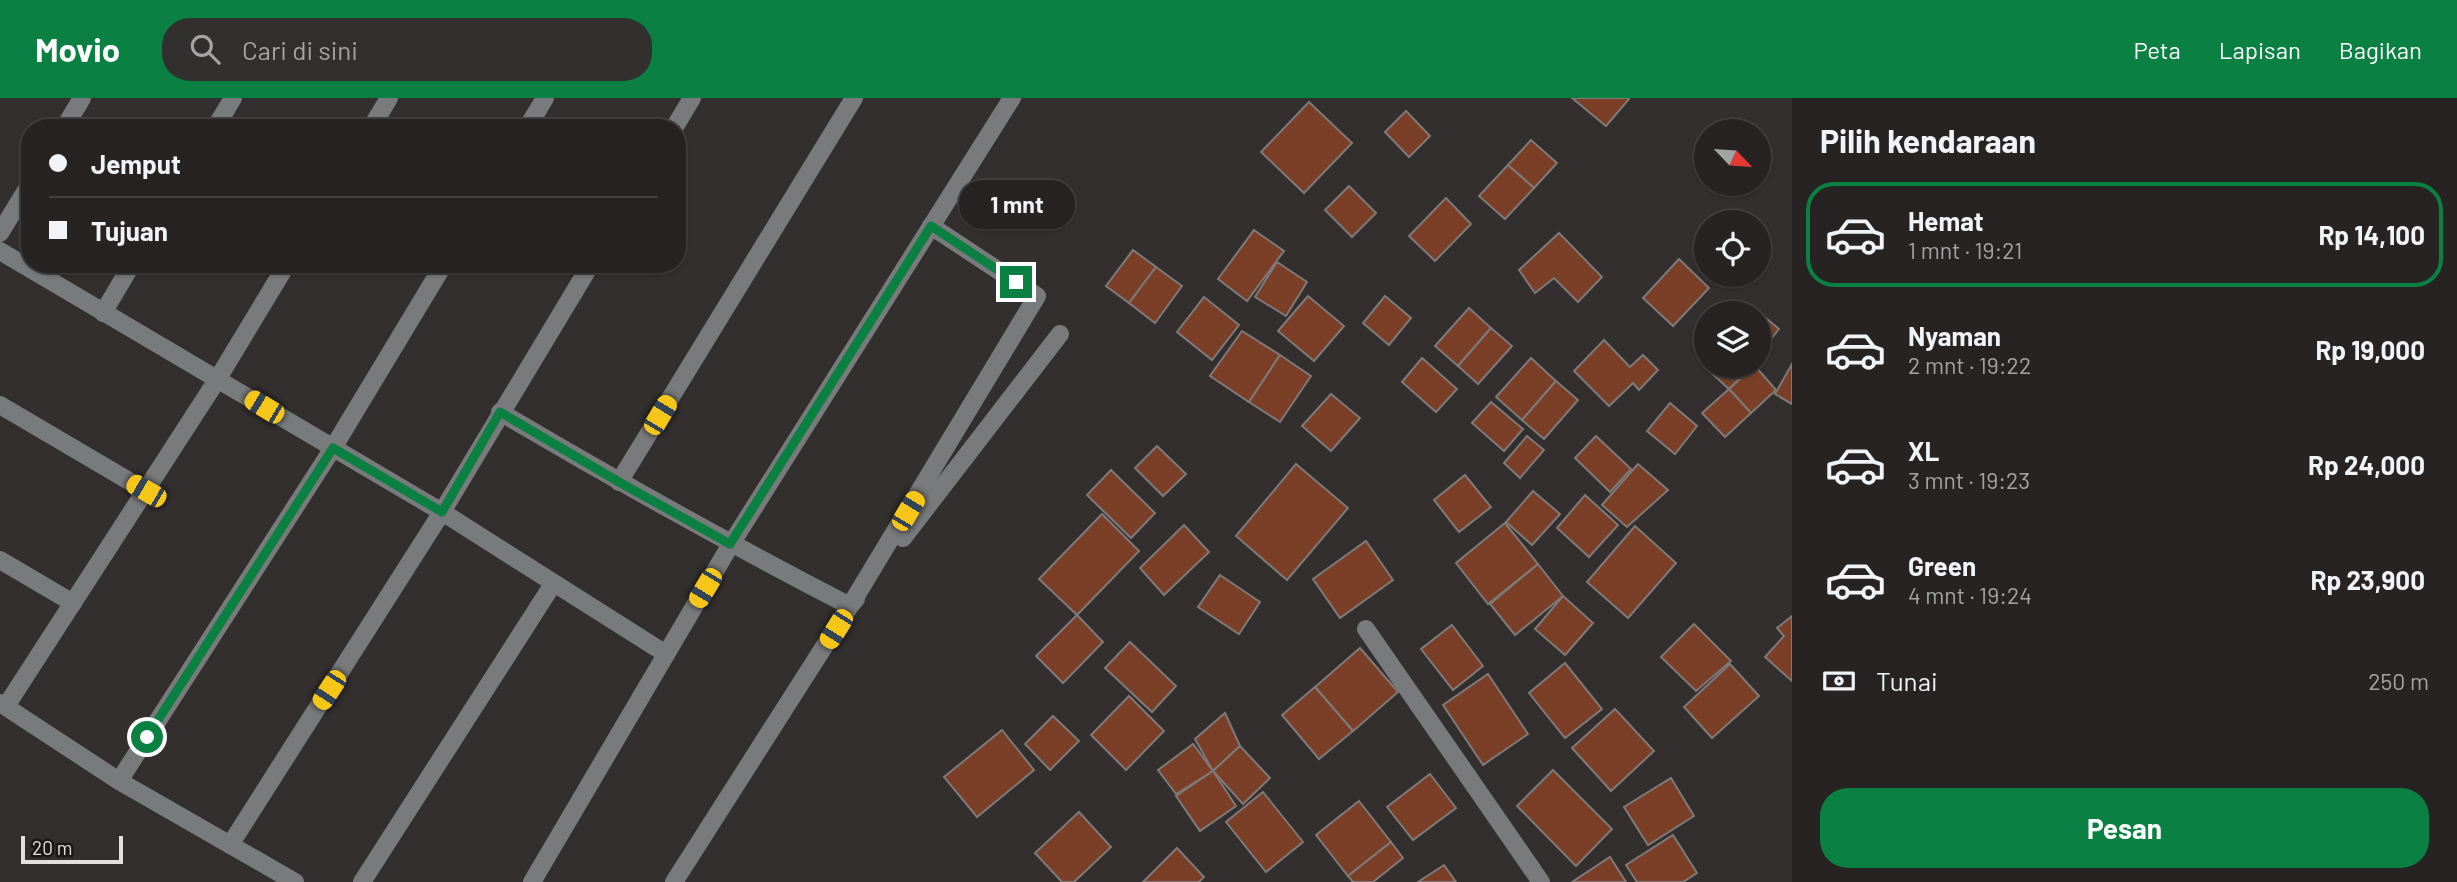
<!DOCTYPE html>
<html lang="id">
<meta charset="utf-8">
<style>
:root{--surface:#262322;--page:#322f2f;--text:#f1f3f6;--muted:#a4a4a5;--line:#424040;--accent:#0b8043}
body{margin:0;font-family:Barlow,sans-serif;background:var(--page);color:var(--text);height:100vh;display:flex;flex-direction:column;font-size:26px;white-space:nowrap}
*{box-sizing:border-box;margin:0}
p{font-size:23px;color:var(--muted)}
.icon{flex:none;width:38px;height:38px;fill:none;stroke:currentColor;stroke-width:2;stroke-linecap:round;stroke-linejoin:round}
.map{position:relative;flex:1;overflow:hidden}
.details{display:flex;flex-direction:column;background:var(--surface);width:665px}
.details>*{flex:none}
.top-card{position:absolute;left:21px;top:21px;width:665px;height:154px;border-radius:28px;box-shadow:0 2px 5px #0004,0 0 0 2px var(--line);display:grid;align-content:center;height:154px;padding:0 28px;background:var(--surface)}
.needle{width:46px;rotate:115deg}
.fabs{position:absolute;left:1694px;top:21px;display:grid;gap:14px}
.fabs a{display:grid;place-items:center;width:77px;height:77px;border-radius:50%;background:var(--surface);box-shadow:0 2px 5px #0004,0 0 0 2px var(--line);font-size:35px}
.scale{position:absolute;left:21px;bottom:18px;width:102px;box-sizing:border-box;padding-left:7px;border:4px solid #e2e0df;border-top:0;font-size:19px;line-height:24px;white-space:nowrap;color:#e2e0df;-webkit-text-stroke:5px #191817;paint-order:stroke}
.end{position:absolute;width:32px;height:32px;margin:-16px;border:9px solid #0b8043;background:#fff;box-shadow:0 0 0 4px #fff}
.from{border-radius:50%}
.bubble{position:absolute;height:49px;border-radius:24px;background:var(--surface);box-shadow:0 2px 5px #0004,0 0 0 2px var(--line);font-size:23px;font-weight:700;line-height:49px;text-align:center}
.car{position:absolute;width:21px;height:42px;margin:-21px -10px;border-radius:9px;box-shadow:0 0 5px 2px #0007;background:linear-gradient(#f5c518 24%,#345 0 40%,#f5c518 0 76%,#345 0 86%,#f5c518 0)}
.top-card b{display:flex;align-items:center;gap:24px;height:66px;font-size:26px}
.top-card b+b{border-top:2px solid var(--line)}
.top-card i{width:18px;height:18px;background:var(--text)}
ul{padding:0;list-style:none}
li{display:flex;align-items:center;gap:21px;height:105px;margin:0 14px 10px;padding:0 14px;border:4px solid transparent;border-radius:28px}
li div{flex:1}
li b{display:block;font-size:26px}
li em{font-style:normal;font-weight:700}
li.on{border-color:var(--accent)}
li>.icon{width:63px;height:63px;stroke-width:1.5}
h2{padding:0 28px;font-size:32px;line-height:84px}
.pay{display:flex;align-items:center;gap:18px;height:77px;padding:0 28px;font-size:26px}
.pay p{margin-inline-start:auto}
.primary-button{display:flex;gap:14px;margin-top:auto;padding:14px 28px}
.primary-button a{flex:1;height:80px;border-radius:28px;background:var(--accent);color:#fff;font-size:28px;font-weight:700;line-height:80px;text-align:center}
header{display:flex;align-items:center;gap:42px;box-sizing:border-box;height:98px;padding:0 35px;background:var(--accent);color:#fff}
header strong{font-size:33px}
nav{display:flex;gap:38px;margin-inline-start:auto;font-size:24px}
.search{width:490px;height:63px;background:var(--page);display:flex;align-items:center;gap:18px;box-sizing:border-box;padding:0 24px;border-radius:28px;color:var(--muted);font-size:26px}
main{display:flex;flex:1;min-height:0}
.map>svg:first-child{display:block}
</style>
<header>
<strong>Movio</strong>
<div class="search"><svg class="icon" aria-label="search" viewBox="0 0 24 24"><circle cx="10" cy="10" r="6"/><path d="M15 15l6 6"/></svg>Cari di sini</div>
<nav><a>Peta</a><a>Lapisan</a><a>Bagikan</a></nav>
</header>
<main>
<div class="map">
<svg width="1792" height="784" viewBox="0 0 1792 784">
<rect width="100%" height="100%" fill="#322f2e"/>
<g fill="#7b3e27" stroke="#7d7a79" stroke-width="2">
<path d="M 1572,0 L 1628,0 L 1629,1 L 1606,28 Z"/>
<path d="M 1309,4 L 1352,45 L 1304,95 L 1261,54 Z"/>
<path d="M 1406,13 L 1430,38 L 1409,59 L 1385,34 Z"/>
<path d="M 1531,42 L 1557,65 L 1534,90 L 1508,67 Z"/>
<path d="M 1508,67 L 1534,90 L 1505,121 L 1479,98 Z"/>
<path d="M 1349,88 L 1376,115 L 1352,139 L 1325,112 Z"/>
<path d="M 1446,100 L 1471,126 L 1435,163 L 1409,138 Z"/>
<path d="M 1254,132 L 1284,153 L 1247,203 L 1218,181 Z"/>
<path d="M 1559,135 L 1602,179 L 1578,204 L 1554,180 L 1535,195 L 1519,172 Z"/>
<path d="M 1133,152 L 1156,169 L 1129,205 L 1106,188 Z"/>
<path d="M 1679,161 L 1709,190 L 1673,228 L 1643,200 Z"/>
<path d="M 1277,164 L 1307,184 L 1286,218 L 1255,199 Z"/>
<path d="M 1156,169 L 1182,188 L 1155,225 L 1129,205 Z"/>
<path d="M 1308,198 L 1344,228 L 1314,263 L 1278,233 Z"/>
<path d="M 1385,198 L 1411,220 L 1389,247 L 1363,225 Z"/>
<path d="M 1204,199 L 1239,227 L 1212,262 L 1177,234 Z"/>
<path d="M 1749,206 L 1779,231 L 1759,256 L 1759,215 L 1742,215 Z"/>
<path d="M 1469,210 L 1491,230 L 1458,268 L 1435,248 Z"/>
<path d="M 1491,230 L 1512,248 L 1478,286 L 1458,268 Z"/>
<path d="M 1242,233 L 1280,257 L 1249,304 L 1210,278 Z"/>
<path d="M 1604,242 L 1630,269 L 1643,257 L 1658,272 L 1639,292 L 1633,285 L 1609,308 L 1574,273 Z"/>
<path d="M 1280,257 L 1311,278 L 1280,324 L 1249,304 Z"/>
<path d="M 1422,260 L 1457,291 L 1436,314 L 1402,284 Z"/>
<path d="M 1531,260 L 1556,283 L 1522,322 L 1496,299 Z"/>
<path d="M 1792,266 L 1792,306 L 1775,296 Z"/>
<path d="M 1710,268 L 1751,268 L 1729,291 L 1707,271 Z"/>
<path d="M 1755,268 L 1776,292 L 1751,315 L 1729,291 Z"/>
<path d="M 1556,283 L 1578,302 L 1544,341 L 1522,322 Z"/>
<path d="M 1729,291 L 1751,315 L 1725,339 L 1702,315 Z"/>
<path d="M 1331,296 L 1360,320 L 1331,353 L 1302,328 Z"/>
<path d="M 1491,304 L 1523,331 L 1504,353 L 1472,325 Z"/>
<path d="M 1670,305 L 1697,328 L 1675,356 L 1647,333 Z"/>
<path d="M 1527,338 L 1544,352 L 1520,380 L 1504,365 Z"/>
<path d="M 1596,338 L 1631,371 L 1610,394 L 1575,360 Z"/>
<path d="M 1157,348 L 1186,376 L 1163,398 L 1135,370 Z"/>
<path d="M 1296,366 L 1348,410 L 1287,482 L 1236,438 Z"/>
<path d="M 1638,366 L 1668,392 L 1627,429 L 1602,407 Z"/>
<path d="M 1111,372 L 1155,415 L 1131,440 L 1087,397 Z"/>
<path d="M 1465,377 L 1491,409 L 1459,434 L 1434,402 Z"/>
<path d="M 1533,393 L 1560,416 L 1532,447 L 1506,424 Z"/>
<path d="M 1585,397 L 1618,427 L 1589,459 L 1557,430 Z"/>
<path d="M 1102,416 L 1139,453 L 1077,517 L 1039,481 Z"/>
<path d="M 1505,425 L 1538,466 L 1488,506 L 1456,465 Z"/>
<path d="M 1184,427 L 1209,454 L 1164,497 L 1140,470 Z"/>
<path d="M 1635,428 L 1676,465 L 1628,520 L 1587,484 Z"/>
<path d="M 1366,443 L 1393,482 L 1340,520 L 1313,481 Z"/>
<path d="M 1538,466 L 1563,498 L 1515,537 L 1490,506 Z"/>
<path d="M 1220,477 L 1260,504 L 1239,536 L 1198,509 Z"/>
<path d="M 1563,498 L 1593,525 L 1565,557 L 1535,531 Z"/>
<path d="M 1077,517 L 1103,544 L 1063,585 L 1036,558 Z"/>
<path d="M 1792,518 L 1792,583 L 1765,559 L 1784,538 L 1777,530 Z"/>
<path d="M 1694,526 L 1731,563 L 1696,593 L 1661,559 Z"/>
<path d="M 1452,527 L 1483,568 L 1453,592 L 1421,551 Z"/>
<path d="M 1130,544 L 1176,588 L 1152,614 L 1105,570 Z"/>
<path d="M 1360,550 L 1398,594 L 1353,633 L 1315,589 Z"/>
<path d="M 1565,565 L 1602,611 L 1565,640 L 1529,595 Z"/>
<path d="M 1730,566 L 1759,598 L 1712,640 L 1684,609 Z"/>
<path d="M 1488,576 L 1528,636 L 1483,667 L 1443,607 Z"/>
<path d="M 1315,589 L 1353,633 L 1319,661 L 1282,617 Z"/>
<path d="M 1129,598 L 1164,633 L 1126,672 L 1091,637 Z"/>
<path d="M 1615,611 L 1654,653 L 1611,693 L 1572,650 Z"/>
<path d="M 1225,615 L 1240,648 L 1213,673 L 1195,641 Z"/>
<path d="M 1053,618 L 1079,643 L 1050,672 L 1025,646 Z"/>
<path d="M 1002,632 L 1034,672 L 977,719 L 944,679 Z"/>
<path d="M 1193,646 L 1213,673 L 1176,696 L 1158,672 Z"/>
<path d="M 1240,648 L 1270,680 L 1243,706 L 1213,673 Z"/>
<path d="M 1553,672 L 1612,731 L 1576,768 L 1517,708 Z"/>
<path d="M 1213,673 L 1236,708 L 1200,733 L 1176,698 Z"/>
<path d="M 1430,676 L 1456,710 L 1413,742 L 1387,709 Z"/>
<path d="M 1671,680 L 1694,718 L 1648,747 L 1624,709 Z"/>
<path d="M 1263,694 L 1303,744 L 1266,774 L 1226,724 Z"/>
<path d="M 1359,703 L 1391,744 L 1348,778 L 1316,737 Z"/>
<path d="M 1079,714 L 1111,749 L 1074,784 L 1062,784 L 1035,755 Z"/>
<path d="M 1673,737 L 1697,775 L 1683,784 L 1637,784 L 1626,767 Z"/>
<path d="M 1391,744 L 1403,760 L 1373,784 L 1353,784 L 1348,778 Z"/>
<path d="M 1177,750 L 1204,779 L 1199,784 L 1143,784 Z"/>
<path d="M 1610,759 L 1626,784 L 1572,784 Z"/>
<path d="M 1444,767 L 1456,784 L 1418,784 Z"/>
</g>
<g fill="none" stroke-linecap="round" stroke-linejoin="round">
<g stroke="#797a7b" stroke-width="18">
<path d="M 64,30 L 82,0"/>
<path d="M 215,30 L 233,0"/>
<path d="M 371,30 L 389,0"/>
<path d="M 527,30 L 545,0"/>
<path d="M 674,30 L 692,0"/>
<path d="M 0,135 L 30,86"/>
<path d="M 0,153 L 442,414 L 666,556"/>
<path d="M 103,215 L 132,166"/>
<path d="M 0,307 L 146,393"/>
<path d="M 500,314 C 615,382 732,447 850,508 L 856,501"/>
<path d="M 619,384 L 854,0"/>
<path d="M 903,440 L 1060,236"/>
<path d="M 0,462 L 73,505"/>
<path d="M 1366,531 L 1541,784"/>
<path d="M 0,605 L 119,683 L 295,784"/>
<path d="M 6,608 L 217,282 L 287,166"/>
<path d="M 119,683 L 333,350 L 444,166"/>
<path d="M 230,747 L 442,414 L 591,166"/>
<path d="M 362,784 L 553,486"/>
<path d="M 532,784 L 731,446 L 1012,0"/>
<path d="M 674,784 L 850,508 L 1037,198 L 931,128"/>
</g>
</g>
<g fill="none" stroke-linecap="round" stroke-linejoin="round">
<path stroke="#0b8043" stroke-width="9" d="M 147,639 L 333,350 L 442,414 L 500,314 L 619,384 L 730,446 L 931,128 L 1016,184"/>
</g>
</svg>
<div class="fabs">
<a><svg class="needle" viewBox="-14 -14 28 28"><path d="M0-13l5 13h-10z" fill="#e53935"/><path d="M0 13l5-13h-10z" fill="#a4a4a5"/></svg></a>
<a><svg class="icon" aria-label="locate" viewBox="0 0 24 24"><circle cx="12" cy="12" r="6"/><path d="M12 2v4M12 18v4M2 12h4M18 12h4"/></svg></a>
<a><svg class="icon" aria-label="layers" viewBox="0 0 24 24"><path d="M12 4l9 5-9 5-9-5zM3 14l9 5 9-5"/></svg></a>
</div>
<div class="scale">20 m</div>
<i class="end from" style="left:147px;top:639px"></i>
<i class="end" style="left:1016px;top:184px"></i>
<div class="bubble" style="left:959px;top:82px;width:116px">1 mnt</div>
<i class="car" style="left:264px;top:309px;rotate:301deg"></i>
<i class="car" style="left:660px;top:317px;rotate:31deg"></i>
<i class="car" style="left:146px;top:393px;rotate:300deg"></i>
<i class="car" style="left:908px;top:413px;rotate:31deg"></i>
<i class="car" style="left:705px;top:490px;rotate:211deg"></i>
<i class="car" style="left:836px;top:531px;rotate:212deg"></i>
<i class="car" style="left:329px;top:592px;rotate:213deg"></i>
<div class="top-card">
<b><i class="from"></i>Jemput</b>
<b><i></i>Tujuan</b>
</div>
</div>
<section class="details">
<h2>Pilih kendaraan</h2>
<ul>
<li class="on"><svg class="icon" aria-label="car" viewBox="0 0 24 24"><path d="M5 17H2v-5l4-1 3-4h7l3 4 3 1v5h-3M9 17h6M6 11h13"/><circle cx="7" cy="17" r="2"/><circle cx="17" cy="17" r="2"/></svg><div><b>Hemat</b><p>1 mnt · 19:21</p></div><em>Rp 14,100</em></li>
<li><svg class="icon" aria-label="car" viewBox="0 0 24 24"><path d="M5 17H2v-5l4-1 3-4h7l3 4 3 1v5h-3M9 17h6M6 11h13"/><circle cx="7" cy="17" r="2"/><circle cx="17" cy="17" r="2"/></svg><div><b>Nyaman</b><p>2 mnt · 19:22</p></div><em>Rp 19,000</em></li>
<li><svg class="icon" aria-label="car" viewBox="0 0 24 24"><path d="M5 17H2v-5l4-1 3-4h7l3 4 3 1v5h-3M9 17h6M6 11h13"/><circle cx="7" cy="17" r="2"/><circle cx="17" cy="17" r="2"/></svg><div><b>XL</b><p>3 mnt · 19:23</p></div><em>Rp 24,000</em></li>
<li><svg class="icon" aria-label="car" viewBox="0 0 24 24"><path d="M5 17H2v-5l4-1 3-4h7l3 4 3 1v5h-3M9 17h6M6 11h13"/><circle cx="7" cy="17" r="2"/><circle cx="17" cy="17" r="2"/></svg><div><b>Green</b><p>4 mnt · 19:24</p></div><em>Rp 23,900</em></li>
</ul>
<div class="pay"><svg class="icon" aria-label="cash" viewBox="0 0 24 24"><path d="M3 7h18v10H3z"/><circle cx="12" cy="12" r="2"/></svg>Tunai<p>250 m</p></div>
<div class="primary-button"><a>Pesan</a></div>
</section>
</main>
